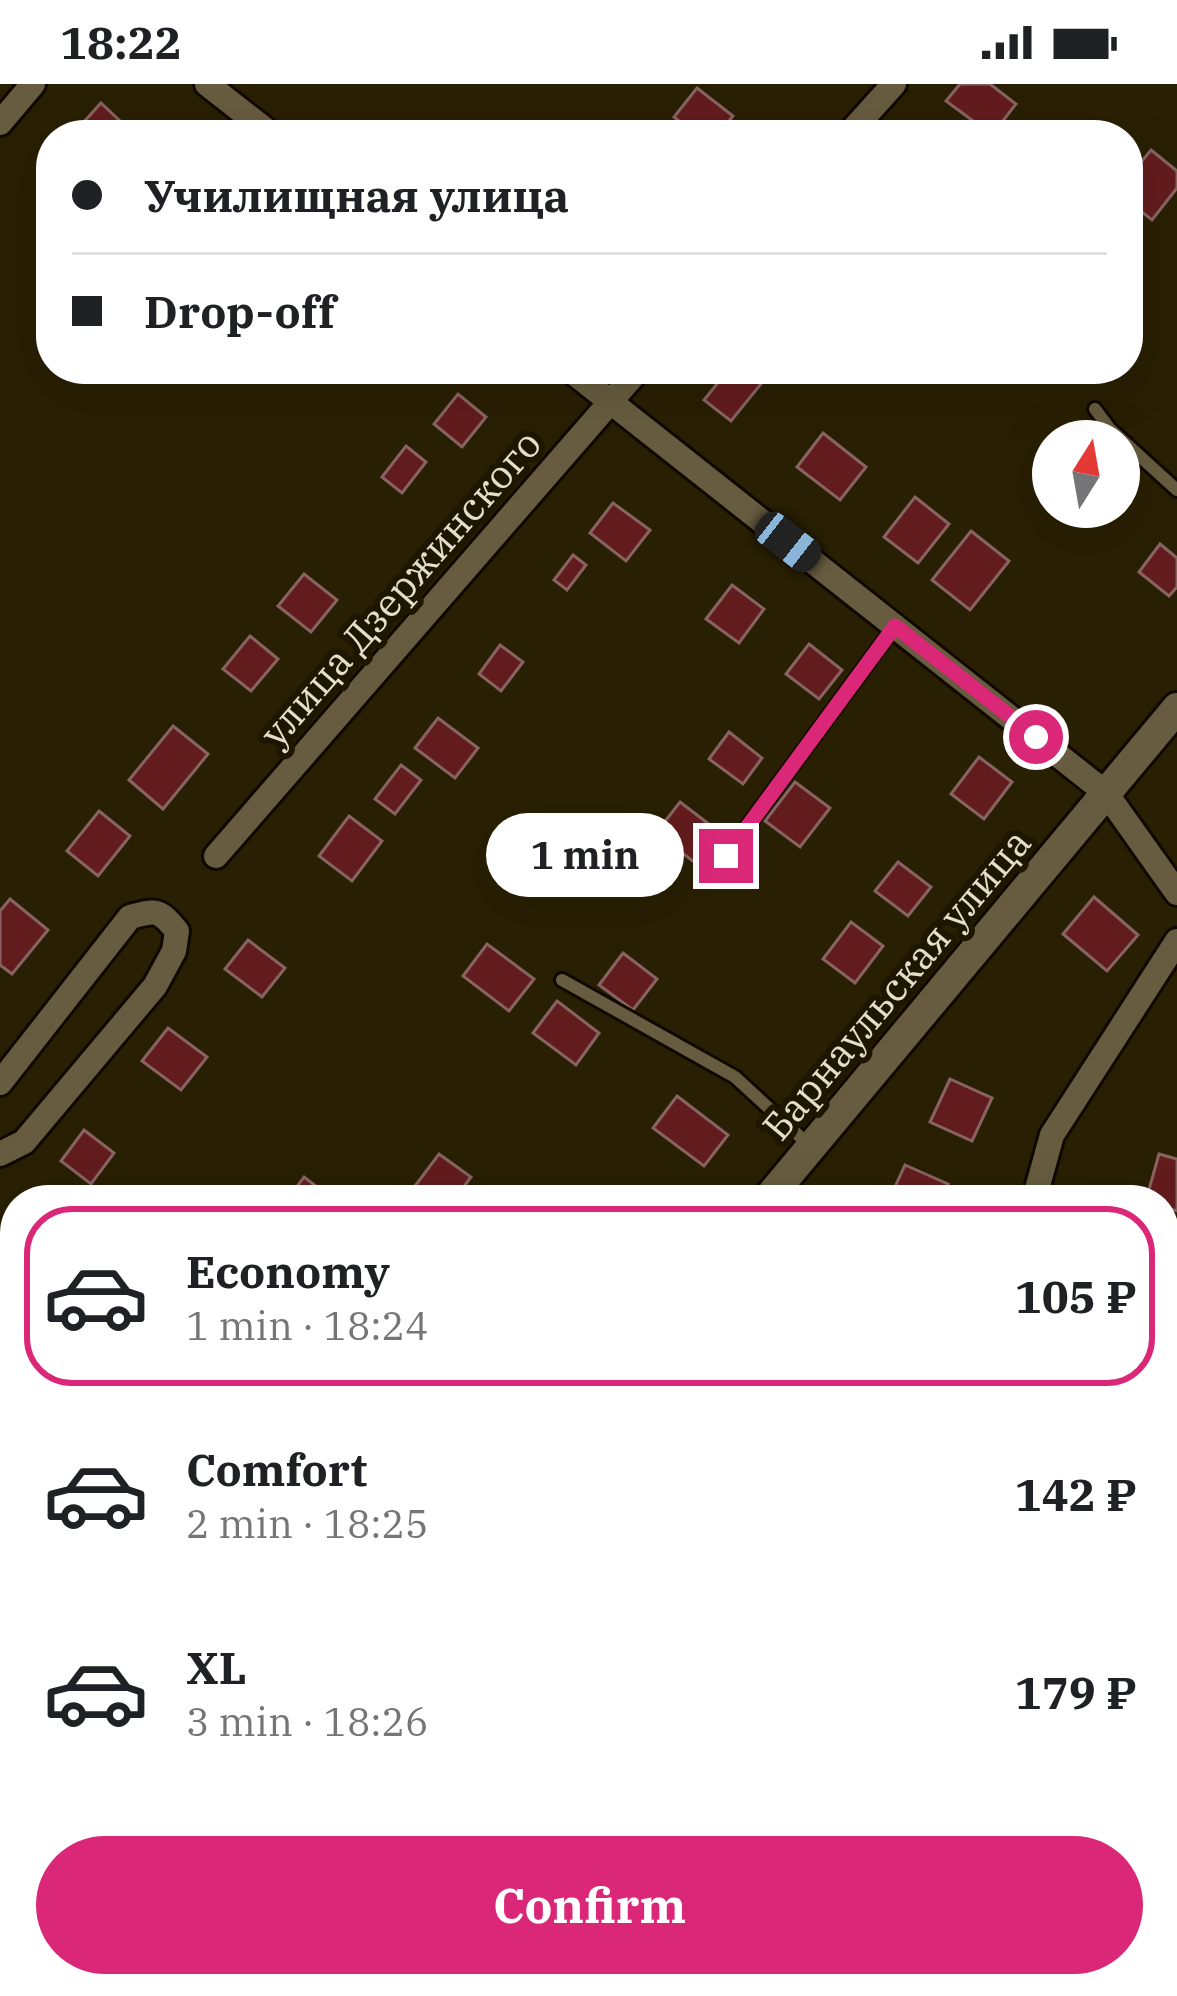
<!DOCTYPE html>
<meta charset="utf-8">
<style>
:root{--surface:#fff;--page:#f2f2f2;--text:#202124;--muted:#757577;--line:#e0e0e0;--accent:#db2777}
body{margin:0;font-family:"IBM Plex Serif",serif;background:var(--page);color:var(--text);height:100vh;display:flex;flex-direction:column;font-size:45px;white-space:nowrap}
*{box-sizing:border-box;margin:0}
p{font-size:39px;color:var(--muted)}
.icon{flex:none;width:66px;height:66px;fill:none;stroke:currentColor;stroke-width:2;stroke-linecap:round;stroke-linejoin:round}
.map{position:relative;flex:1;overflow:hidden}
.details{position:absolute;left:0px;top:1101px;width:1179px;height:813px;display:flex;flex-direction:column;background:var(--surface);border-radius:48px 48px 0 0;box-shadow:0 12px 48px #0002}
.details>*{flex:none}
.banner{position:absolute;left:36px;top:36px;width:1107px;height:264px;border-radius:48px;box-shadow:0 12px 48px #0002;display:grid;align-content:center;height:264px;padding:0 36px;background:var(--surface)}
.needle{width:78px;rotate:11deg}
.fabs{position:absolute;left:1032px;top:336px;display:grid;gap:24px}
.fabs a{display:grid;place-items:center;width:108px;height:108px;border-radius:50%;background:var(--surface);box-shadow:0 12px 48px #0002;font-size:60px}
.end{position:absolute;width:54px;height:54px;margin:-27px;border:15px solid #db2777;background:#fff;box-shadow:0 0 0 6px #fff}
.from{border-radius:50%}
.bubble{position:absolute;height:84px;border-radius:42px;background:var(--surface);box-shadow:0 12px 48px #0002;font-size:39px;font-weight:800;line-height:84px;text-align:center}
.car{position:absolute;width:36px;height:72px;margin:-36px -18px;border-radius:15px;box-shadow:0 0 9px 3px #0007;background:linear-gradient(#222 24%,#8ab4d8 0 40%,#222 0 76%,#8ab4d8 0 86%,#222 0)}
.banner b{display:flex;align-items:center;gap:42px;height:114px;font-size:45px}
.banner b+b{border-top:3px solid var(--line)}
.banner i{width:30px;height:30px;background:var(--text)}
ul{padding:21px 0 0;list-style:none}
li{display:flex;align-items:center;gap:36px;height:180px;margin:0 24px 18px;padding:0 12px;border:6px solid transparent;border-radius:48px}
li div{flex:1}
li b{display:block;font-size:45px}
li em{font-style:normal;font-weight:800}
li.active{border-color:var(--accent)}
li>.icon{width:108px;height:108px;stroke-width:1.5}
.button{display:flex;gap:24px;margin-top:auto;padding:24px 36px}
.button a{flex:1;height:138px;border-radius:72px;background:var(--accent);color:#fff;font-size:48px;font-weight:800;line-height:138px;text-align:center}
.status{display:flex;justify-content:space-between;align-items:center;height:84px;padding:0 60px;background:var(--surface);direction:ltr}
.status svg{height:33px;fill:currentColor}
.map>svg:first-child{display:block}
</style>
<div class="status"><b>18:22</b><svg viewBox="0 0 49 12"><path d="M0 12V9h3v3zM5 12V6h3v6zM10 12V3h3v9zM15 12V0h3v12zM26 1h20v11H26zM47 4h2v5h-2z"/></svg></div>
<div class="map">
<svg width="1177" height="1912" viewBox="0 0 1177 1912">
<rect width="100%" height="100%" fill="#291f03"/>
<g fill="#631c1d" stroke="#876461" stroke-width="3">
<path d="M 960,0 L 990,0 L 1016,20 L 992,51 L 946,17 Z"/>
<path d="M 697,4 L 733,32 L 718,51 L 696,51 L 674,33 Z"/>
<path d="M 101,19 L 135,51 L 72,51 Z"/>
<path d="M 1151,66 L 1177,87 L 1177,104 L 1152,136 L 1128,117 L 1128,94 Z"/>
<path d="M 729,285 L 762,285 L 769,290 L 731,337 L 704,316 Z"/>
<path d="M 458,310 L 486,333 L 462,363 L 434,340 Z"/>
<path d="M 823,349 L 866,383 L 840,416 L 797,383 Z"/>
<path d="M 406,362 L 426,378 L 402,409 L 382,393 Z"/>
<path d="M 915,413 L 949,440 L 918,479 L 884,453 Z"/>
<path d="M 613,419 L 650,446 L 626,477 L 590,449 Z"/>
<path d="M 971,447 L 1009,477 L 970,526 L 932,496 Z"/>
<path d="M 1160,460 L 1177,474 L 1177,503 L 1169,512 L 1139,488 Z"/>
<path d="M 573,471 L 586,481 L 567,506 L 554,496 Z"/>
<path d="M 304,490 L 337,516 L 311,548 L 278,522 Z"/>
<path d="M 732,501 L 764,525 L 739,559 L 706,535 Z"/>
<path d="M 250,552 L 278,575 L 251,607 L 223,585 Z"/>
<path d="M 809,560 L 842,586 L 819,615 L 786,590 Z"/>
<path d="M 500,561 L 523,578 L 501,607 L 479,590 Z"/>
<path d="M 438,634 L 478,664 L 455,694 L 415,664 Z"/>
<path d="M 173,642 L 208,670 L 163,725 L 129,696 Z"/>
<path d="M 729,648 L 762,674 L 743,700 L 709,675 Z"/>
<path d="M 979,673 L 1012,698 L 984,735 L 951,710 Z"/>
<path d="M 401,681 L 421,696 L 395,730 L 375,715 Z"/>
<path d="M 795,698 L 830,724 L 800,763 L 765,737 Z"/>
<path d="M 680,718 L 718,747 L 694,778 L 656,749 Z"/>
<path d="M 99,727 L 130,752 L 98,792 L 67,767 Z"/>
<path d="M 349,732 L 382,757 L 352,797 L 319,772 Z"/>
<path d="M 898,778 L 931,803 L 908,832 L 875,807 Z"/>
<path d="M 1094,813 L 1138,851 L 1107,887 L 1063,850 Z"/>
<path d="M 10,815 L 48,846 L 12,890 L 0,881 L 0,827 Z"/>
<path d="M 851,838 L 883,862 L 855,899 L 823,875 Z"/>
<path d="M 248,856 L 285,884 L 262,913 L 225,885 Z"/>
<path d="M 487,860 L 534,895 L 509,927 L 463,892 Z"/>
<path d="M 623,869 L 657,895 L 633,926 L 599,901 Z"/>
<path d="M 557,917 L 599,949 L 576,981 L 533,949 Z"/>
<path d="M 168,944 L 207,973 L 181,1006 L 142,977 Z"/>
<path d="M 950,995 L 992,1014 L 972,1057 L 930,1038 Z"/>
<path d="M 677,1012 L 728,1051 L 704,1082 L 653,1044 Z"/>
<path d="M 84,1046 L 114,1069 L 91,1100 L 61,1077 Z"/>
<path d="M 439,1070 L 471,1093 L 454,1116 L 426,1116 L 412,1106 Z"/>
<path d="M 1159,1070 L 1177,1075 L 1177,1127 L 1164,1123 L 1164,1116 L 1146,1116 Z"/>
<path d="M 905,1081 L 948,1100 L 941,1116 L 889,1116 Z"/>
<path d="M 304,1093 L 334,1116 L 287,1116 Z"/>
<path d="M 1164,1473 L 1177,1478 L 1177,1540 L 1164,1572 Z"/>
<path d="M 1,1564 L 15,1577 L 15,1605 L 0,1622 Z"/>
<path d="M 0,1837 L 15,1851 L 15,1882 L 1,1898 Z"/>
<path d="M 581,1899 L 643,1899 L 637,1912 L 591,1912 L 578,1905 Z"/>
<path d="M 805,1899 L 824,1899 L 849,1912 L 798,1912 Z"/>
</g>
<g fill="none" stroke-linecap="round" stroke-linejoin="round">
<defs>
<g id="service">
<path d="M 1095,325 L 1110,345 L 1177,406"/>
<path d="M 726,772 L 895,542"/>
<path d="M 562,896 L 735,993 L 809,1061"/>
<path d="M 0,1169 L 15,1181"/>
</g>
<g id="minor">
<path d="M 207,0 L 272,51"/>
<path d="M 0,39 L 33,0"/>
<path d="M 848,51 L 894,0"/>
<path d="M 569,285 L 1106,709 L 1177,809"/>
<path d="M 216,772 L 639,285"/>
<path d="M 0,999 L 130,833 C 156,826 159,825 177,847 L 174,867 L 155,902 L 24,1058 L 0,1070"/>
<path d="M 1034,1116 L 1052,1051 L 1177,857"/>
<path d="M 0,1740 L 15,1754"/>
<path d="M 172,1899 L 187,1912"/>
<path d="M 695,1912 L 702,1899"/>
</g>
<g id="tertiary">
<path d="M 767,1116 L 1177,624"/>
<path d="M 102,1912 L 113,1899"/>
</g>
</defs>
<use href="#service" stroke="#110900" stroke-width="18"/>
<use href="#minor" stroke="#110900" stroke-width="30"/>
<use href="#tertiary" stroke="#110900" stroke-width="36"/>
<path stroke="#736a52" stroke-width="6" stroke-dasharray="9 9" stroke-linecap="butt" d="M 0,1801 L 15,1814"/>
<use href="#service" stroke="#675c3f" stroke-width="12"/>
<use href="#minor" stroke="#675c3f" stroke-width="24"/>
<use href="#tertiary" stroke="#675c3f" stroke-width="30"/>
</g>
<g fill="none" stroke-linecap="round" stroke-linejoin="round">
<path stroke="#db2777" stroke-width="15" d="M 726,772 L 895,542 L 1036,653"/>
</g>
<g text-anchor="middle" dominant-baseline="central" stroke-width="12" stroke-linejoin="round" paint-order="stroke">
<g font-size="39" fill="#e4decd" stroke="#1f1600">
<text transform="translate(400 504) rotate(-49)">улица Дзержинского</text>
<text transform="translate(896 900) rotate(-50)">Барнаульская улица</text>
</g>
</g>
</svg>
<div class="fabs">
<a><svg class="needle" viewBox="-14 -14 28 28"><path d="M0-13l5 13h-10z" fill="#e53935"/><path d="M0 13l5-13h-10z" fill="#757577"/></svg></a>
</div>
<i class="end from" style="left:1036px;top:653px"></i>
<i class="end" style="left:726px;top:772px"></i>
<div class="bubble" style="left:486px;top:729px;width:198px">1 min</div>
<i class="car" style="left:788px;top:458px;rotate:128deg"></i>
<div class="banner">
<b><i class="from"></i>Училищная улица</b>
<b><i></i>Drop-off</b>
</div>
<section class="details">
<ul>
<li class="active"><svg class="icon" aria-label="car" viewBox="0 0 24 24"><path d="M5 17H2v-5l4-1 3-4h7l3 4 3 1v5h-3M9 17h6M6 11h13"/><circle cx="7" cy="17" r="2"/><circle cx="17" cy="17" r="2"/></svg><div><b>Economy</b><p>1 min · 18:24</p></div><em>105 ₽</em></li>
<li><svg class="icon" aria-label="car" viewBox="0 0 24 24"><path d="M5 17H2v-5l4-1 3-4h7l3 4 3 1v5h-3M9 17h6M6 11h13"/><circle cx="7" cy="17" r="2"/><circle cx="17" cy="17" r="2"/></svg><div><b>Comfort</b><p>2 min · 18:25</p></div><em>142 ₽</em></li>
<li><svg class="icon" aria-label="car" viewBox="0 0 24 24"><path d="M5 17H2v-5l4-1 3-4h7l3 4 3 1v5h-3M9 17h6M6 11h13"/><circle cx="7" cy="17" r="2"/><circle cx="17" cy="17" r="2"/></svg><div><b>XL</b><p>3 min · 18:26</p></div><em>179 ₽</em></li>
</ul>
<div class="button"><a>Confirm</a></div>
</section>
</div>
